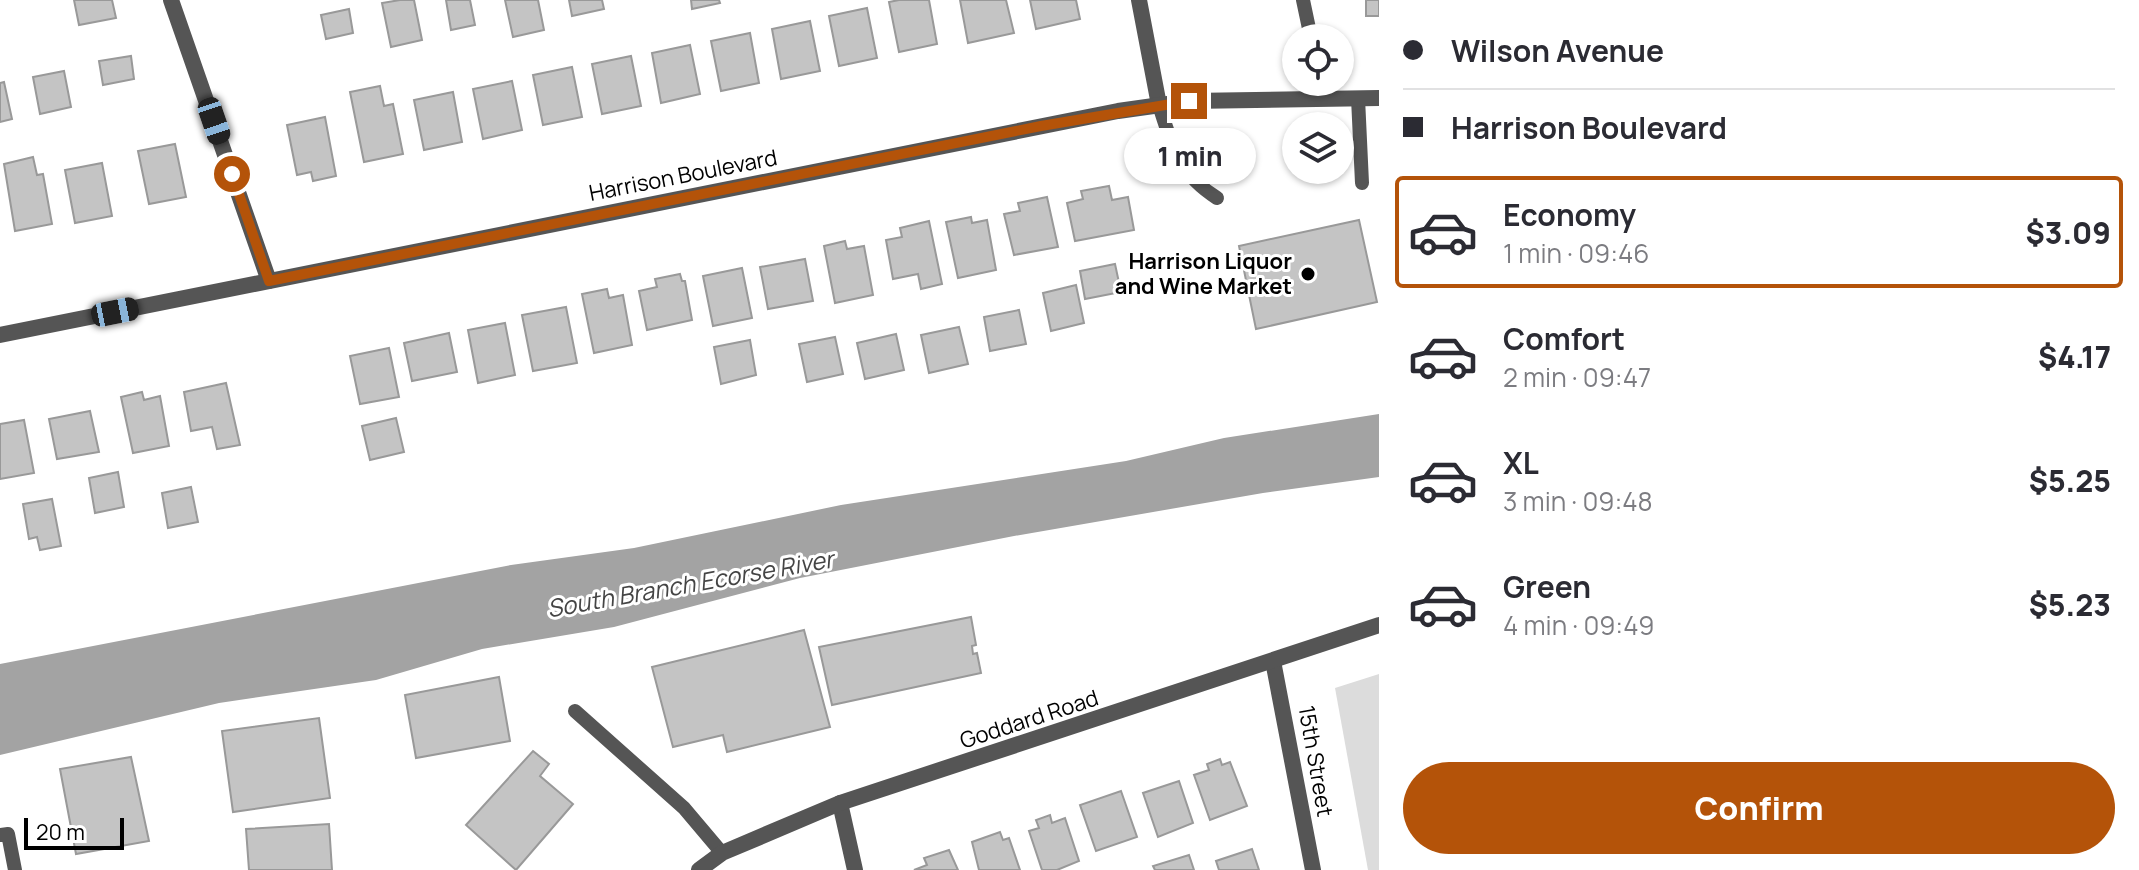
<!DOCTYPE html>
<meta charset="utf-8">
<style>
:root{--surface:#fff;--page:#f7f7f7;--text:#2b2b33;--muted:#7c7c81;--line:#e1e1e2;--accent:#b45309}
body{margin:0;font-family:Manrope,sans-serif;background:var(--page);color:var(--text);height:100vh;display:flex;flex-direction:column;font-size:30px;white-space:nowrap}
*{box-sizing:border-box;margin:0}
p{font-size:26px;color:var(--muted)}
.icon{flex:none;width:44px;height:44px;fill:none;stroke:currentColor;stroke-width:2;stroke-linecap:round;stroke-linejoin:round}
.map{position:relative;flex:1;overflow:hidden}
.drawer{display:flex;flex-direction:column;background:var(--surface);width:760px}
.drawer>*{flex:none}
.hud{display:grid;align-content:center;height:176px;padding:0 24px;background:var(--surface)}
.fabs{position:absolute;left:1282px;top:24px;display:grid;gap:16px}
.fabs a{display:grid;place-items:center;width:72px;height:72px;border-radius:50%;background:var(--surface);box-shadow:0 2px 6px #0004;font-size:40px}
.scale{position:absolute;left:24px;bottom:20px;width:100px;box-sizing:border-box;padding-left:8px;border:4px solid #000;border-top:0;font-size:22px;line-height:28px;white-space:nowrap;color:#000;-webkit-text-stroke:6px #fff;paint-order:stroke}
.end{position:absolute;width:36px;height:36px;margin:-18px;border:10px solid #b45309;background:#fff;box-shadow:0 0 0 4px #fff}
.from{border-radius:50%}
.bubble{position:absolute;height:56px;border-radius:28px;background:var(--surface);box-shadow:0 2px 6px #0004;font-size:26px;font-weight:800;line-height:56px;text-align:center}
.car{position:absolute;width:24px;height:48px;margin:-24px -12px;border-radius:10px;box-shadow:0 0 6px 2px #0007;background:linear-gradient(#222 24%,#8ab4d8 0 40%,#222 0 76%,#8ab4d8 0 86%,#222 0)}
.hud b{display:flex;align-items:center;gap:28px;height:76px;font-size:30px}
.hud b+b{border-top:2px solid var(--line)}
.hud i{width:20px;height:20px;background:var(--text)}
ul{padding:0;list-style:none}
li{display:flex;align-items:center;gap:24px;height:112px;margin:0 16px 12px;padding:0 8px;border:4px solid transparent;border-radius:8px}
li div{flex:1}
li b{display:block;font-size:30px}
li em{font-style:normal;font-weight:800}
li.on{border-color:var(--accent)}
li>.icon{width:72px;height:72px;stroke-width:1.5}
.button{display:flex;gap:16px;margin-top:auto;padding:16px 24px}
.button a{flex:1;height:92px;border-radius:48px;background:var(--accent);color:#fff;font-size:32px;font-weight:800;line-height:92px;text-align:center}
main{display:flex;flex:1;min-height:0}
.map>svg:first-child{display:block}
</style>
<main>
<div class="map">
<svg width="1379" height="870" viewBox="0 0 1379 870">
<rect width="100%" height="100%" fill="#fff"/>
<path fill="#dcdcdc" d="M 1379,674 L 1379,870 L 1368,870 L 1335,688 Z"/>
<path fill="#a3a3a3" d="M 1379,414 L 1379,477 L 1263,493 L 1014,536 L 800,578 L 614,627 L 482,649 L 376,680 L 219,703 L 0,755 L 0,664 L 511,565 L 634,548 L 841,505 L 1126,461 L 1224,438 Z"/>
<g fill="#c4c4c4" stroke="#999" stroke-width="2">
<path d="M 74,0 L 112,0 L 116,18 L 79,25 Z"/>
<path d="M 400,0 L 414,0 L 422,40 L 391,47 L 382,3 Z"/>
<path d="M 446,0 L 470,0 L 475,25 L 451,30 Z"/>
<path d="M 505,0 L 538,0 L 544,30 L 513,37 Z"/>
<path d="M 569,0 L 602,0 L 604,9 L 572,16 Z"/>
<path d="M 691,0 L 719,0 L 720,3 L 692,9 Z"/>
<path d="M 899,0 L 929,0 L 937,44 L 899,52 L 889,2 Z"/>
<path d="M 960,0 L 1006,0 L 1014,33 L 968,43 Z"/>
<path d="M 1030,0 L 1076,0 L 1080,19 L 1036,29 Z"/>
<rect x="1366" y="0" width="13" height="16"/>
<path d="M 867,8 L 877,58 L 839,66 L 829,16 Z"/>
<path d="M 349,9 L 353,33 L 326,39 L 321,15 Z"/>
<path d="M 810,21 L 820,71 L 781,79 L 772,29 Z"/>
<path d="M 750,33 L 759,83 L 721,91 L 711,41 Z"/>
<path d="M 690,45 L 700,94 L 661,103 L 652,53 Z"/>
<path d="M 131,56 L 134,79 L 103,85 L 99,61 Z"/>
<path d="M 631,56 L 641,106 L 602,114 L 592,64 Z"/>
<path d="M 572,67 L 582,117 L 543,125 L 533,75 Z"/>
<path d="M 64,71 L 71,107 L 40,114 L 33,77 Z"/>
<path d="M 512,81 L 522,130 L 483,139 L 473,89 Z"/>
<path d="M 4,82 L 12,119 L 0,122 L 0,83 Z"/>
<path d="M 380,86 L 384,106 L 393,104 L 403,154 L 364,162 L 350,92 Z"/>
<path d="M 453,92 L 462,142 L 424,150 L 414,100 Z"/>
<path d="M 325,117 L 336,176 L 313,181 L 311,172 L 297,175 L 287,125 Z"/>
<path d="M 175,144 L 186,197 L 149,204 L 138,151 Z"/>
<path d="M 33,157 L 37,175 L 43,174 L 52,224 L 15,231 L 4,164 Z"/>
<path d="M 102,163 L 112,216 L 75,223 L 65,170 Z"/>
<path d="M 1109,186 L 1112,200 L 1128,197 L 1134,230 L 1075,241 L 1067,203 L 1083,199 L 1081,191 Z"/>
<path d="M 1047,197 L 1058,247 L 1014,255 L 1004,214 L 1020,211 L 1018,203 Z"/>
<path d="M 971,217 L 972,223 L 987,220 L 996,270 L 958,278 L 946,222 Z"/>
<path d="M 1359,220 L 1377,302 L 1256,329 L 1239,246 Z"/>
<path d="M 929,221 L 942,284 L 921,289 L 918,274 L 893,279 L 886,240 L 902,237 L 900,228 Z"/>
<path d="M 845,241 L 847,249 L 864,246 L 873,295 L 835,303 L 824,246 Z"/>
<path d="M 805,259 L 813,301 L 768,309 L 760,267 Z"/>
<path d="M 1115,264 L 1121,292 L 1085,299 L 1080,271 Z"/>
<path d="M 742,268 L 752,318 L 713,326 L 703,276 Z"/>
<path d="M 680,274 L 682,281 L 685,281 L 692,320 L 647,330 L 639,291 L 657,287 L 655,279 Z"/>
<path d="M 1076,285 L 1084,323 L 1051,331 L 1043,293 Z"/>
<path d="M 607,289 L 609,298 L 623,295 L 632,345 L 594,353 L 582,294 Z"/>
<path d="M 566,307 L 577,363 L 533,371 L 522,315 Z"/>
<path d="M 1019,310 L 1026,344 L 990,351 L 984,317 Z"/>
<path d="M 505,323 L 515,375 L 478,383 L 468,330 Z"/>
<path d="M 959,327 L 968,364 L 929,373 L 921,335 Z"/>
<path d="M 449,333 L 457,372 L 412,381 L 404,343 Z"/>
<path d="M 896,334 L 904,370 L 865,379 L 857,343 Z"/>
<path d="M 835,337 L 843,374 L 807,382 L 799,344 Z"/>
<path d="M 750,340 L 756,375 L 721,384 L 714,347 Z"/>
<path d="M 389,348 L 399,397 L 360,404 L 350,356 Z"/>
<path d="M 226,383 L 240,445 L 217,449 L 212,427 L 191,431 L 184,392 Z"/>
<path d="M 142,392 L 144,400 L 160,396 L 169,446 L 133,453 L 121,397 Z"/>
<path d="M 90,411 L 99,452 L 57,459 L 49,419 Z"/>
<path d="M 396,418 L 404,452 L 370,460 L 362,426 Z"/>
<path d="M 24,420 L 34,473 L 0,479 L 0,424 Z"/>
<path d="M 118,472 L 124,507 L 95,513 L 89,478 Z"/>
<path d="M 191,487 L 198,522 L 168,528 L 162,493 Z"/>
<path d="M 52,499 L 61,546 L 40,550 L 37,537 L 29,539 L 23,504 Z"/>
<path d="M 971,617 L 976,645 L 972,646 L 973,654 L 977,653 L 981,673 L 832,705 L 819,647 Z"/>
<path d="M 804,630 L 830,727 L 727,752 L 723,735 L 673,747 L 652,667 Z"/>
<path d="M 499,677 L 510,741 L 416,758 L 405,695 Z"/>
<path d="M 319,718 L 330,798 L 233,812 L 222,731 Z"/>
<path d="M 533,751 L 549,764 L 540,776 L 573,804 L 516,870 L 466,825 Z"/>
<path d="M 131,757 L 149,841 L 76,854 L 60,769 Z"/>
<path d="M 1220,759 L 1222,765 L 1230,762 L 1247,806 L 1210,820 L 1194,775 L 1209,770 L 1207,764 Z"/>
<path d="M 1179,781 L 1193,823 L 1158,837 L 1143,793 Z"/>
<path d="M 1121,791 L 1137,837 L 1096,851 L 1080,805 Z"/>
<path d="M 1050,815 L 1052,823 L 1065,818 L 1079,861 L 1057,870 L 1042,870 L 1029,831 L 1039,828 L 1036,820 Z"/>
<path d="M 329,824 L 332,870 L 249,870 L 246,829 Z"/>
<path d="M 1000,832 L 1003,840 L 1009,838 L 1020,870 L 979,870 L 972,842 Z"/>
<path d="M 1252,849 L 1259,870 L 1219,870 L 1216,861 Z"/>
<path d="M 949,850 L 958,870 L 914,870 L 927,865 L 924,858 Z"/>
<path d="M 1189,855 L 1194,870 L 1155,870 L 1153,866 Z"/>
</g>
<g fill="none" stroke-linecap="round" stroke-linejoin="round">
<g stroke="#555" stroke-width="14">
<path d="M 1303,0 L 1311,38"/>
<path d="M 1318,82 L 1321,99"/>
<path d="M 1358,98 L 1362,183"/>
<path d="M 1159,105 C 1172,146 1179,174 1217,198"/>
<path d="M 575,711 L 684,808 L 722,853"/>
<path d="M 0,835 L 8,834 L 15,870"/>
</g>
<g stroke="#555" stroke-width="16">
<path d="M 171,0 L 269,281"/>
<path d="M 1139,0 L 1159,105"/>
<path d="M 1273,661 L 1313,870"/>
<path d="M 840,803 L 855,870"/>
</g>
<g stroke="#555" stroke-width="16">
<path d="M 0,335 L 1118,111 L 1189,101 L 1379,98"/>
<path d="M 699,870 L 722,853 L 840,803 L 1379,625"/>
</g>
</g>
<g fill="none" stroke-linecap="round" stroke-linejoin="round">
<path stroke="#b45309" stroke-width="10" d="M 232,174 L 269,281 L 1041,126 L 1189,101"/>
</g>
<circle fill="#000" stroke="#fff" stroke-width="3" cx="1308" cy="274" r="8"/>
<g text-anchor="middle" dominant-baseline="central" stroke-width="6" stroke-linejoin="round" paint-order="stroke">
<g font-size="22" fill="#000" stroke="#fff">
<text transform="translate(683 175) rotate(-11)">Harrison Boulevard</text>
<text transform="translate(1029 719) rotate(-18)">Goddard Road</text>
<text transform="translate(1316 761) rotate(80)">15th Street</text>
</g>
<g font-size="22" font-weight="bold" fill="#000" stroke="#fff" text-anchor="end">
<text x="1292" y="261">Harrison Liquor<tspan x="1292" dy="25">and Wine Market</tspan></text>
</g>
<g font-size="24" font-style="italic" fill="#444" stroke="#fff">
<text transform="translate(690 583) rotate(-10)">South Branch Ecorse River</text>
</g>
</g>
</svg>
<div class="fabs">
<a><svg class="icon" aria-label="locate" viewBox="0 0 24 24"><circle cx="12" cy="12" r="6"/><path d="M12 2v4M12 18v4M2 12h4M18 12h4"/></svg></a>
<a><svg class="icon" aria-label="layers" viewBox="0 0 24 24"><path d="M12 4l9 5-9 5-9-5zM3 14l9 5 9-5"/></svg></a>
</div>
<div class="scale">20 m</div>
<i class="end from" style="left:232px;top:174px"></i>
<i class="end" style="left:1189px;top:101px"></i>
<div class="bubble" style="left:1124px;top:128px;width:132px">1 min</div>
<i class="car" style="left:214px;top:121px;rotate:161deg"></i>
<i class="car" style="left:115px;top:312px;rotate:79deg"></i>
</div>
<section class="drawer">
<div class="hud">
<b><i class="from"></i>Wilson Avenue</b>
<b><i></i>Harrison Boulevard</b>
</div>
<ul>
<li class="on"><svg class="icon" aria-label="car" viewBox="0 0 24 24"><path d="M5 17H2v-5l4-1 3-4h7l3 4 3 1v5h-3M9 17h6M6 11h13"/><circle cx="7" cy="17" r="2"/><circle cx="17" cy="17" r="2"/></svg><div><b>Economy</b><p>1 min · 09:46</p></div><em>$3.09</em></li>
<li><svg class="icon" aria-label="car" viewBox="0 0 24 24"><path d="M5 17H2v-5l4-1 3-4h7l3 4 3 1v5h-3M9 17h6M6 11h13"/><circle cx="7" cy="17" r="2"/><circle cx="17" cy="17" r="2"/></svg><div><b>Comfort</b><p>2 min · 09:47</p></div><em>$4.17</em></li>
<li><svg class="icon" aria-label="car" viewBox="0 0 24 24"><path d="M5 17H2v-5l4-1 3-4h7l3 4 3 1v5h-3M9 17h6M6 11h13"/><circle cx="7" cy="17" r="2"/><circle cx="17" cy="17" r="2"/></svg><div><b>XL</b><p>3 min · 09:48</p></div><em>$5.25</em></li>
<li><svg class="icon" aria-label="car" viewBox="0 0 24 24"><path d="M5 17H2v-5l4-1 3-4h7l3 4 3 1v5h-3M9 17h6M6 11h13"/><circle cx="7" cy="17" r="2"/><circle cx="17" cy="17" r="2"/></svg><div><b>Green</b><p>4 min · 09:49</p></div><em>$5.23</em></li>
</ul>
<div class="button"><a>Confirm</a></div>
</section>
</main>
